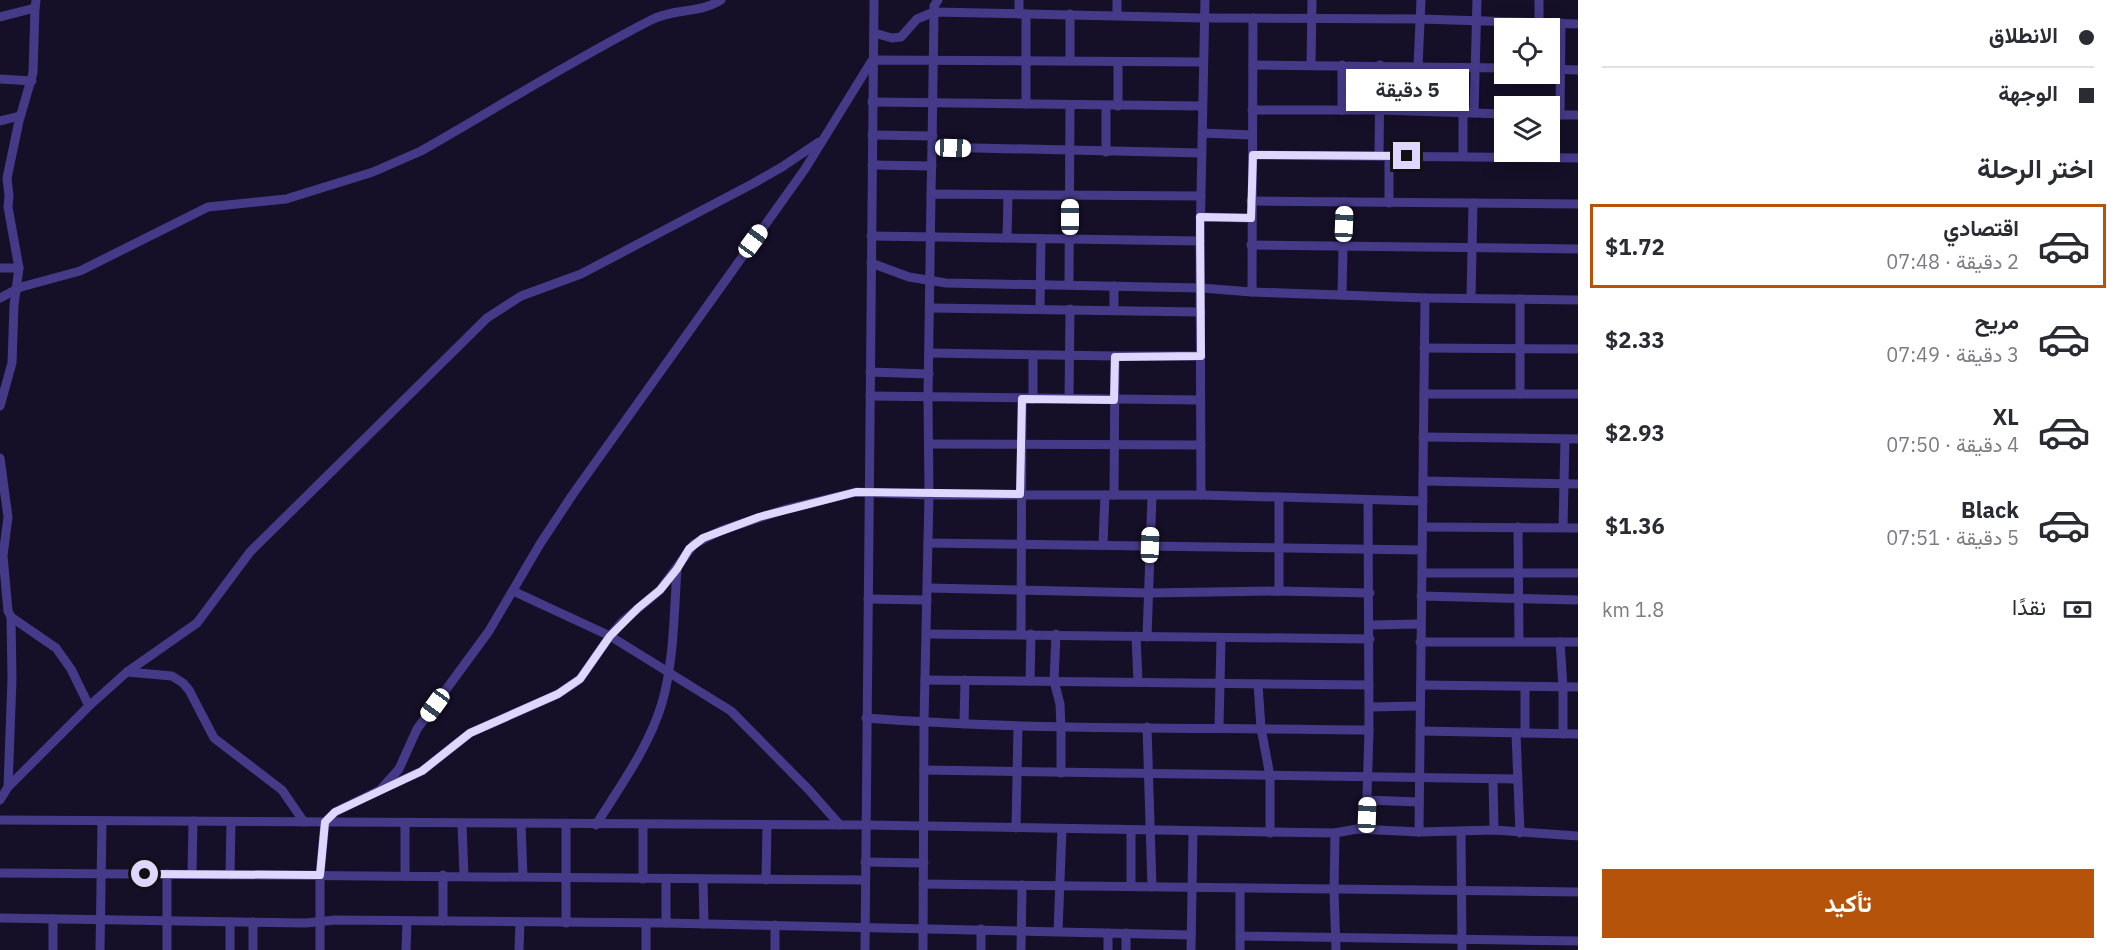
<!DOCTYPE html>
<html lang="ar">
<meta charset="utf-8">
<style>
:root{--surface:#fff;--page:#f2f2f3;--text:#2b2b33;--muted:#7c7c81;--line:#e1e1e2;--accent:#b45309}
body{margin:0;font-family:"IBM Plex Sans",Vazirmatn,sans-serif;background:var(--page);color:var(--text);direction:rtl;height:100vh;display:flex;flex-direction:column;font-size:22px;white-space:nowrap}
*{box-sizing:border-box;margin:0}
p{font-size:20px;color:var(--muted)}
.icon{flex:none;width:33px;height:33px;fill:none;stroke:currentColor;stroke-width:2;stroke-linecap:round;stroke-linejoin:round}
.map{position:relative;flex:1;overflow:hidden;direction:ltr}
.sheet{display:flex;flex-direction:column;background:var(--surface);width:540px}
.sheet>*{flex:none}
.hud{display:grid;align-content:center;height:132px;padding:0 24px;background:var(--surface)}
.fabs{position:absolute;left:1494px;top:18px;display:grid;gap:12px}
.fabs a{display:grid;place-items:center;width:66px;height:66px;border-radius:0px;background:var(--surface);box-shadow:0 3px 15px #0003;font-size:30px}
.end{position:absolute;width:27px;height:27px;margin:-14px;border:8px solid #e0d7ff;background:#111;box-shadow:0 0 0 3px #111}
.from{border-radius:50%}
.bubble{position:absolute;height:42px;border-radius:0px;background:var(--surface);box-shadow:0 3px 15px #0003;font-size:20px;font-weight:700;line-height:42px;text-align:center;direction:rtl}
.car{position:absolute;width:18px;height:36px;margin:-18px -9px;border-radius:8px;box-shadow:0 0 4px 2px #0007;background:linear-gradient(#fff 24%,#345 0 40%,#fff 0 76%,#345 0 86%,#fff 0)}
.hud b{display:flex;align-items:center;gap:21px;height:57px;font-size:22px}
.hud b+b{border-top:2px solid var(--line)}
.hud i{width:15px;height:15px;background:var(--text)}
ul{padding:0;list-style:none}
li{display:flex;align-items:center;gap:18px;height:84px;margin:0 12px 9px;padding:0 12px;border:3px solid transparent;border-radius:0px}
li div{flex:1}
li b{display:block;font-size:22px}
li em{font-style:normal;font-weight:700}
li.current{border-color:var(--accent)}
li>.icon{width:54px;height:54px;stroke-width:1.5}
h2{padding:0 24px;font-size:27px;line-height:72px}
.pay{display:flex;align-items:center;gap:15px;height:66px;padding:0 24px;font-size:22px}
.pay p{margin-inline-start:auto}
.action{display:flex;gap:12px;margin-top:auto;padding:12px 24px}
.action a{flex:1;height:69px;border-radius:0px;background:var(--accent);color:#fff;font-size:24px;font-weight:700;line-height:69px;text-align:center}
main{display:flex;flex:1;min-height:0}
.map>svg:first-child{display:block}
</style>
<main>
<section class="sheet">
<div class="hud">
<b><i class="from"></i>الانطلاق</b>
<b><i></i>الوجهة</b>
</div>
<h2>اختر الرحلة</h2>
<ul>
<li class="current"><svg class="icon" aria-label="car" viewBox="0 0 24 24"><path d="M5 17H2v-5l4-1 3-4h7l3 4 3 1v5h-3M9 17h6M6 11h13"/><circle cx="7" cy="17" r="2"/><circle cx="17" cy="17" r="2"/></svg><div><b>اقتصادي</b><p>2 دقيقة · 07:48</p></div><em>$1.72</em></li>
<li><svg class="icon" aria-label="car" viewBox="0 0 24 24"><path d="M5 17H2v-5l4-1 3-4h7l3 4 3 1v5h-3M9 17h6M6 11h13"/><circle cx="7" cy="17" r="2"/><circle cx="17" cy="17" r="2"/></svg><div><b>مريح</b><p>3 دقيقة · 07:49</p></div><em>$2.33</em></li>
<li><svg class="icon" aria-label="car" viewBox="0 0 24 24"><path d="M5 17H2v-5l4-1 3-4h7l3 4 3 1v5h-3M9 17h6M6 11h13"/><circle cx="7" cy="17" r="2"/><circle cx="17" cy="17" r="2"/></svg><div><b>XL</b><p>4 دقيقة · 07:50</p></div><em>$2.93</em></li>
<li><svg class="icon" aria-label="car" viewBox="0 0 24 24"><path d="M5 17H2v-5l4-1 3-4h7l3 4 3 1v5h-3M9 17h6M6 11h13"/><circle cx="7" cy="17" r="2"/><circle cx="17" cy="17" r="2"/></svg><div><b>Black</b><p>5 دقيقة · 07:51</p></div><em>$1.36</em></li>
</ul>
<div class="pay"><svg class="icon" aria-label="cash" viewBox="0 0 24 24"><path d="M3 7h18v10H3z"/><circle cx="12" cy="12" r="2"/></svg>نقدًا<p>1.8 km</p></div>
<div class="action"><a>تأكيد</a></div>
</section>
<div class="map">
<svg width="1578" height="950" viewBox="0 0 1578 950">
<rect width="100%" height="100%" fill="#160f28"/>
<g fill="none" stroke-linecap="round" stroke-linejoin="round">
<g stroke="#453a88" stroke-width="9">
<path d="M 1117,0 L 1117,15"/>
<path d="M 1539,0 L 1539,22"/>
<path d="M 1019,14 L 1019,0"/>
<path d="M 0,17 L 35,8 L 36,0"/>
<path d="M 874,33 L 892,38 L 901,37 L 917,19 L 934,12 L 934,6 L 938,0"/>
<path d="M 1070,60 L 1070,14"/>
<path d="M 1118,62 L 1118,106"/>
<path d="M 1253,65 L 1504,68"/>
<path d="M 1311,65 L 1312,0"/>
<path d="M 1418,66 L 1421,0"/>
<path d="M 1550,69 L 1578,70"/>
<path d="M 0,79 L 32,81"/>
<path d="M 872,102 L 1202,106"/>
<path d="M 1026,104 L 1026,14"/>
<path d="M 1252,110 L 1380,110 L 1504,114"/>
<path d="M 1342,110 L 1342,65"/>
<path d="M 1474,113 L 1477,0"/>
<path d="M 1550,115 L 1578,115"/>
<path d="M 1560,115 L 1561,23"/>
<path d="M 0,121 L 20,116"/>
<path d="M 1202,133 L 1252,135"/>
<path d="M 872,135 L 933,136"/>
<path d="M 932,147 L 934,12 L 1204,18 L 1420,19 L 1578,24"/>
<path d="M 1106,152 L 1106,106"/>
<path d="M 1253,155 L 1578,158"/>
<path d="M 1379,156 L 1380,65"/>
<path d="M 1389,156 L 1389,203"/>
<path d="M 1463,156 L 1463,113"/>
<path d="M 872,165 L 932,166"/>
<path d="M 931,194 L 932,147 L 1201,153"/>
<path d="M 1251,201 L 1578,204"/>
<path d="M 1200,217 L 1251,218"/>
<path d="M 871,236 L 1200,241"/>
<path d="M 1007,238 L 1008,195"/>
<path d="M 1251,245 L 1578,249"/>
<path d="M 871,263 L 909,277 L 946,283 L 1201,288 L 1252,292 L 1425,298 L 1578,300"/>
<path d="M 0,268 L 19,268"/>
<path d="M 1069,285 L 1070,105"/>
<path d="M 1114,286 L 1114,310"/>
<path d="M 1252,292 L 1253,18"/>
<path d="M 1342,295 L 1344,202"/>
<path d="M 0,298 L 21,287 L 80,271 L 208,207 L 286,199 L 373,172 L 421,151 C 498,107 573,60 651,20 C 674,8 699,14 721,0"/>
<path d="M 1471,298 L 1473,203"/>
<path d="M 930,308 L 1201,312"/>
<path d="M 1040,309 L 1041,239"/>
<path d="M 1424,348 L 1578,349"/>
<path d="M 929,353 L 1115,356 L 1201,356"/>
<path d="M 870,372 L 929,374"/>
<path d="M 1424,394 L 1578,394"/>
<path d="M 1520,394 L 1520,299"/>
<path d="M 870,396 L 1200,400"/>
<path d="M 1033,399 L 1033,355"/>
<path d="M 1069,399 L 1070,309"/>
<path d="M 0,406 L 12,363 L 14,305 L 19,268 L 8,207 L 9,196 L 7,178 L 19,121 L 33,73 L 35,8"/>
<path d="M 1423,437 L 1578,439"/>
<path d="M 929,444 L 1201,445"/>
<path d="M 0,458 L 8,517 L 3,556 L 8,611 L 11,617 L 12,679 L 8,787 L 0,800"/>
<path d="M 1423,481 L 1578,484"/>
<path d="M 1114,495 L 1115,356"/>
<path d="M 1201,495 L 1200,241 L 1205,0"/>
<path d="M 1279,498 L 1279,591"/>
<path d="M 1423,527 L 1578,528"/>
<path d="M 1518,527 L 1519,641"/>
<path d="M 1563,527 L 1565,439"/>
<path d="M 928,543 L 1422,550"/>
<path d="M 1103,544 L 1105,495"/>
<path d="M 1422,573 L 1578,573"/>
<path d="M 928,588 L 1148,593 L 1279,591 L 1370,593"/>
<path d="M 513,591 L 610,636 L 731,711 L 809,790 L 840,825"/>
<path d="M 1421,596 L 1578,600"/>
<path d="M 868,599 L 927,600"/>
<path d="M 11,617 L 56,648 L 71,669 L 89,706"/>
<path d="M 1370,625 L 1420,624"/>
<path d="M 927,634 L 1370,639"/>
<path d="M 1021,634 L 1022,399"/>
<path d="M 1056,634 L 1054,681 L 1060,704 L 1061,728 L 1061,773"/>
<path d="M 1136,636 L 1138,682"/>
<path d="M 1147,637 L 1152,496"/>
<path d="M 1420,642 L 1578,642"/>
<path d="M 1560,642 L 1563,687 L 1563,734"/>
<path d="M 127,672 L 172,676 L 183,683 L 189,690 L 214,738 L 282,790 L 304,822"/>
<path d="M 925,680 L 1369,685"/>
<path d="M 1030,681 L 1031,634"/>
<path d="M 1258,684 L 1261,728 L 1270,776 L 1270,833"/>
<path d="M 1421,685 L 1578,687"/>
<path d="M 1525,687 L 1525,733"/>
<path d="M 1370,707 L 1420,706"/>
<path d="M 866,718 C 1033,731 1202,727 1369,730"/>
<path d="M 964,724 L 965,680"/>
<path d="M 1147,727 L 1152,887"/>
<path d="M 1219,727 L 1221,639"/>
<path d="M 1420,731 L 1578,734"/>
<path d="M 1516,733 L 1520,833"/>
<path d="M 924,770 L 1517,779"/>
<path d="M 1493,779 L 1494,830"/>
<path d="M 8,787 L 89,706 L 127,672 L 197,623 L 250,552 L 487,318 L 521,296 L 581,274 L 754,183 L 782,167 L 819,142"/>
<path d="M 382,789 L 422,771 L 470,733 L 558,694 L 580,679 L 610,636 L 622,622 L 660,590 L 694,544 L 722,530 L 786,509 L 856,492 L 929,495 L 1201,495 L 1423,501"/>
<path d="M 1367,800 L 1419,802"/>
<path d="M 0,820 L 865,825 L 1335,833 L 1357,829 L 1419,832 L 1494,830 L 1578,836"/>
<path d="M 462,824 L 464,876"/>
<path d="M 521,824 L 523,876"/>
<path d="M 596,825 C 620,786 649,747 662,703 C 674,662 674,612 677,569"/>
<path d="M 1016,828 L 1018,727"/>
<path d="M 1366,829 L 1369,730 L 1368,500"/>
<path d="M 1419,832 L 1425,298"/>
<path d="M 1461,832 L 1462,950"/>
<path d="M 1335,833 L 1334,891 L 1336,950"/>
<path d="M 865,862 L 924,863"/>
<path d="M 0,873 L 865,880"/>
<path d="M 192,874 L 193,821"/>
<path d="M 230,875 L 231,822"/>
<path d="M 443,875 L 443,921"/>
<path d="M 405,876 L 405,823"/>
<path d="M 643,879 L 643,825"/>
<path d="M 666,879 L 666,923"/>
<path d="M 703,880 L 704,924"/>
<path d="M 766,880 L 767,825"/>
<path d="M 923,884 L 1578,892"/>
<path d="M 1131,886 L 1131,830"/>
<path d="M 1240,889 L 1240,936 L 1578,941"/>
<path d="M 0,918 L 306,923 L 335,920 L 666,923 L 1191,935"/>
<path d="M 253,922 L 253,950"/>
<path d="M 566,923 L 566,825"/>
<path d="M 646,923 L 646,950"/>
<path d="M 775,925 L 775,950"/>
<path d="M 1058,931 L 1062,829"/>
<path d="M 53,950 L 53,919"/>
<path d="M 100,950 L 102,821"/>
<path d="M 167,950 L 167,874"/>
<path d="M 230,950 L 230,922"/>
<path d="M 320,950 L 320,875 L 325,822 L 335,812 L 380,790 L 399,769 L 417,729 L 489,631 L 540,544 L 573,494 L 805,169 L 871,62 L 876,60 L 1202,62"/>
<path d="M 406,950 L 407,921"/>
<path d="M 519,950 L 520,923"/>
<path d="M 865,950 L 874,0"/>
<path d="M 923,950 L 924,722 L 929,495 L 928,398 L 931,194 L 1201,196"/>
<path d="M 981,950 L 981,929"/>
<path d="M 1021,950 L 1022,885"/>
<path d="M 1108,950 L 1108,933"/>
<path d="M 1126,950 L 1126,933"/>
<path d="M 1191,950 L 1193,831"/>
<path d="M 1240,950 L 1240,936"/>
</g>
</g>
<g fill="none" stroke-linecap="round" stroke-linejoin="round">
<path stroke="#e0d7ff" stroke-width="8" d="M 145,874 L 320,875 L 325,822 L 335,812 L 422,771 L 470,733 L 558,694 L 580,679 L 610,636 L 638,608 L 660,590 L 677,569 L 689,549 L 703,538 L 759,517 L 856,492 L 1020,494 L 1022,399 L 1114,400 L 1115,357 L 1201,356 L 1200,217 L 1251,218 L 1253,155 L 1407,156"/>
</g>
</svg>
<div class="fabs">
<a><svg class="icon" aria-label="locate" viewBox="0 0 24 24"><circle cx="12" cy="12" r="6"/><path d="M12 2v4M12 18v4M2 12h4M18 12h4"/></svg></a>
<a><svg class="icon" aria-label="layers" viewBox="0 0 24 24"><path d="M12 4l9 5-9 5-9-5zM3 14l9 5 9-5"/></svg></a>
</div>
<i class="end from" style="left:145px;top:874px"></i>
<i class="end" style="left:1407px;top:156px"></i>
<div class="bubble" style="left:1346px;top:69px;width:123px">5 دقيقة</div>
<i class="car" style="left:953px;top:148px;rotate:92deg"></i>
<i class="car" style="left:1070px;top:217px;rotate:0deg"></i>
<i class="car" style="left:1344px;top:224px;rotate:2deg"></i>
<i class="car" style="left:753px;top:241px;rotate:36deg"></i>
<i class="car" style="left:1150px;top:545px;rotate:2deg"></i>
<i class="car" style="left:435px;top:705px;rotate:216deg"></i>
<i class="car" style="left:1367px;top:815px;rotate:2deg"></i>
</div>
</main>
